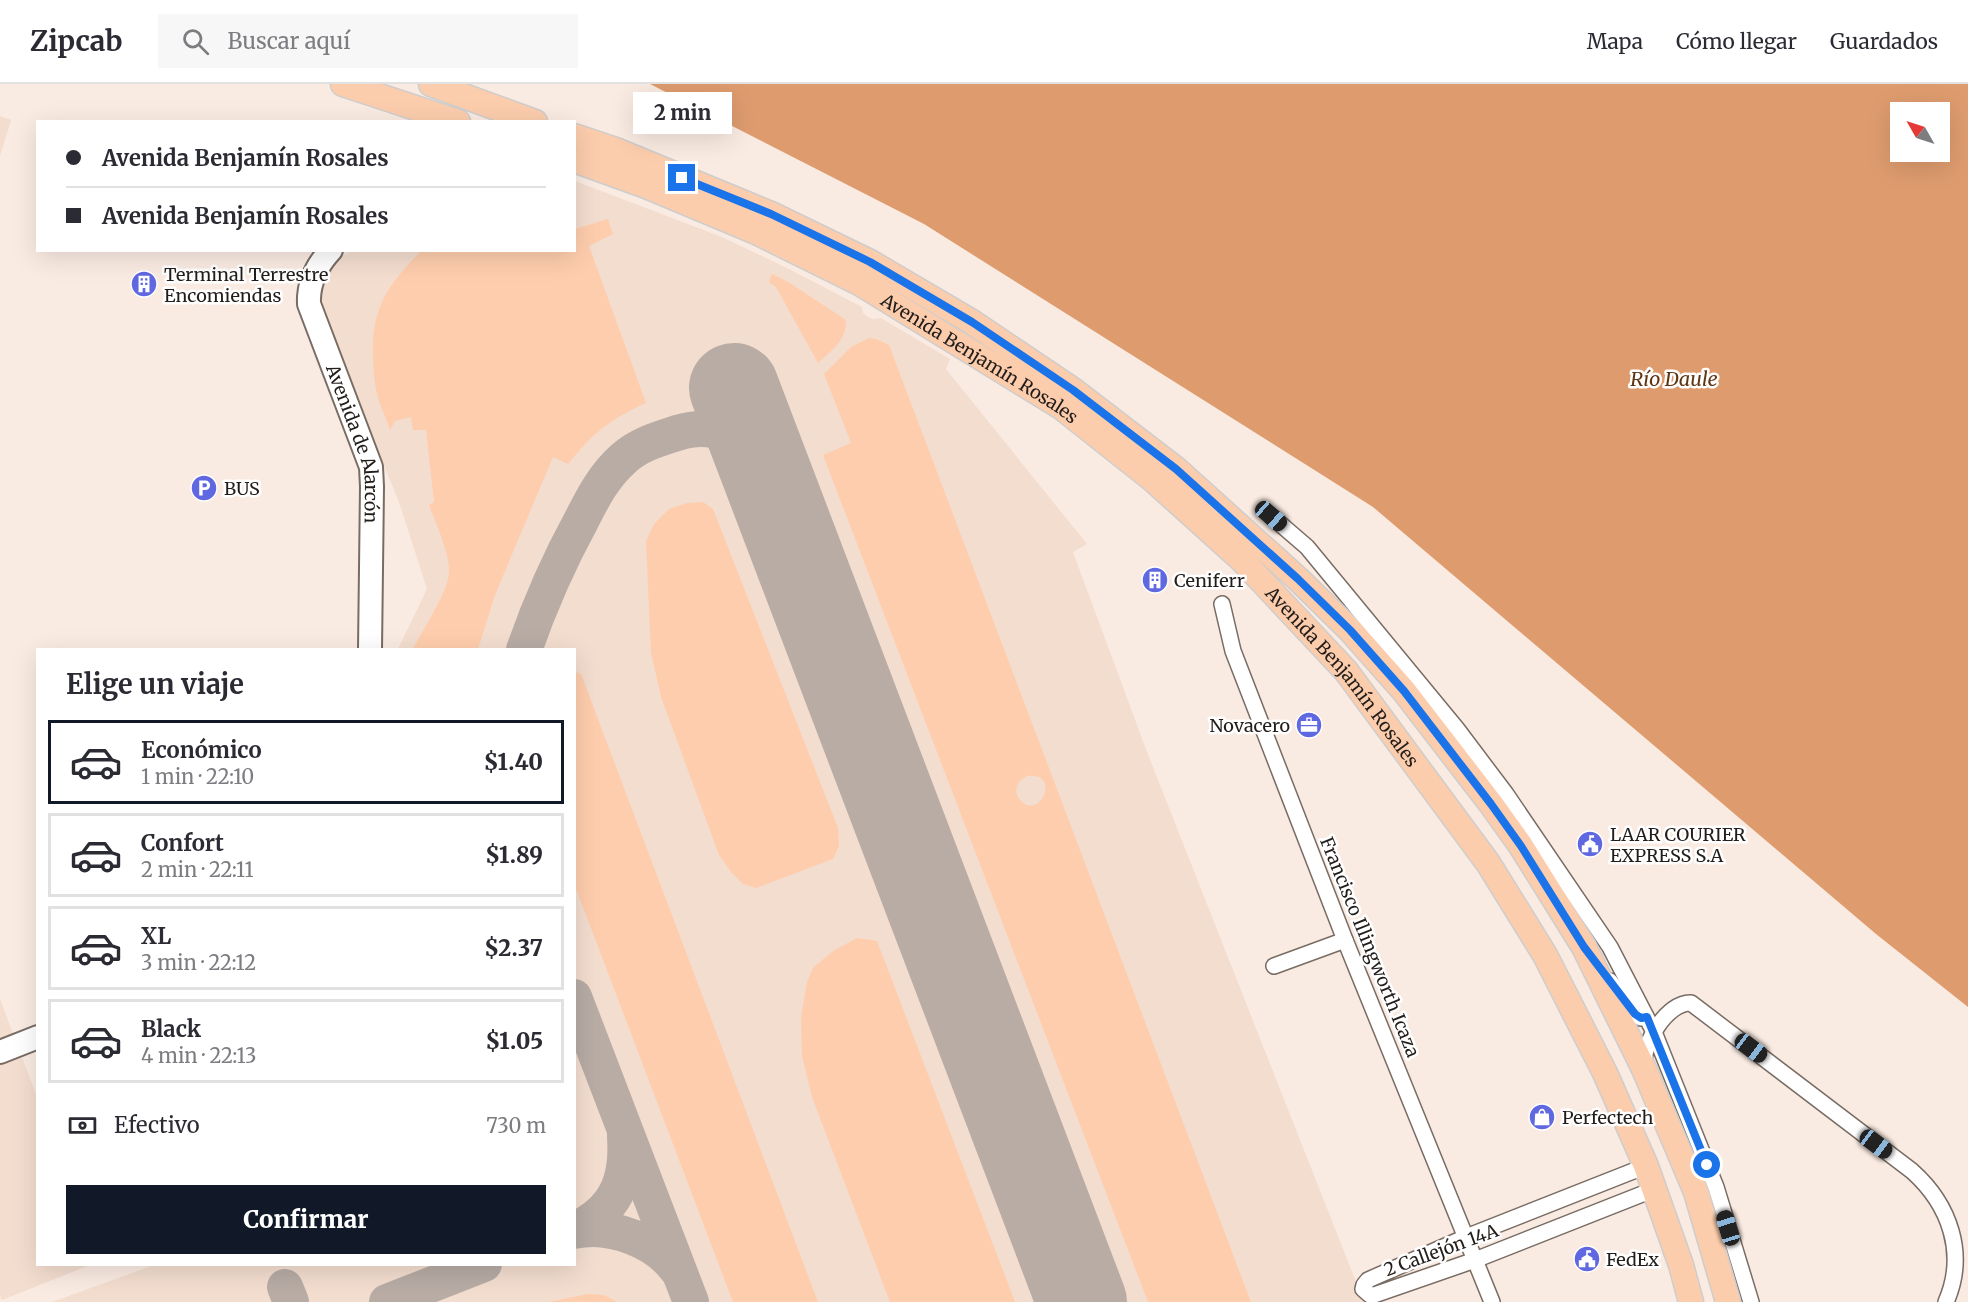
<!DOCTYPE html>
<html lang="es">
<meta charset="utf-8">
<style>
:root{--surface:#fff;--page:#f7f7f7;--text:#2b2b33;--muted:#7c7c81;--line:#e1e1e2;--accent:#111827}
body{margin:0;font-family:Merriweather,serif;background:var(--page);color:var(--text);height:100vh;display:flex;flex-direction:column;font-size:22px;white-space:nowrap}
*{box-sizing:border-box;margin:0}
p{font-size:20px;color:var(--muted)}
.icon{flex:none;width:33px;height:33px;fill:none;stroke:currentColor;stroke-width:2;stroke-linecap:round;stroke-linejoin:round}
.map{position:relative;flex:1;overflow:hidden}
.sheet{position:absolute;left:36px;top:564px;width:540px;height:618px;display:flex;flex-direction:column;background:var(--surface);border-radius:0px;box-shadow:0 6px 24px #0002}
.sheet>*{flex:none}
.top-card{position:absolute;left:36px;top:36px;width:540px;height:132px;border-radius:0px;box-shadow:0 6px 24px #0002;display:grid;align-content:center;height:132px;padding:0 30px;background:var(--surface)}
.needle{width:39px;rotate:309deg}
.tools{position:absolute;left:1890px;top:18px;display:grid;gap:12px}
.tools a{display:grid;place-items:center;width:60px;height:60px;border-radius:0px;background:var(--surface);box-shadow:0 6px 24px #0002;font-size:30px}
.end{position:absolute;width:27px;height:27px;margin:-14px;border:8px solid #1a73e8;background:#fff;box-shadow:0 0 0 3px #fff}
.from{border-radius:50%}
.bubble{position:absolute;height:42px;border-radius:0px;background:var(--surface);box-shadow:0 6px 24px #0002;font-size:20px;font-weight:800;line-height:42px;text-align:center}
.car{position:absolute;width:18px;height:36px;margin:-18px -9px;border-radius:8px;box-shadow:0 0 4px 2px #0007;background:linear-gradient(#222 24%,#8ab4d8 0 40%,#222 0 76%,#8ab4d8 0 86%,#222 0)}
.top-card b{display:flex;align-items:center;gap:21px;height:57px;font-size:22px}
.top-card b+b{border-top:2px solid var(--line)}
.top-card i{width:15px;height:15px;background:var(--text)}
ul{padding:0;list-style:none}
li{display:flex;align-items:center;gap:18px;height:84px;margin:0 12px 9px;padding:0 18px;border:3px solid var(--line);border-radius:0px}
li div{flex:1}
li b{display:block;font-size:22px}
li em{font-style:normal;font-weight:800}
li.active{border-color:var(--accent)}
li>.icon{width:54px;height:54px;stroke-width:1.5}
h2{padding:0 30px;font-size:27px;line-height:72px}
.pay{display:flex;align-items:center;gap:15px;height:66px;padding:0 30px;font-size:22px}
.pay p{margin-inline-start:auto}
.cta{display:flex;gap:12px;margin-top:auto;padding:12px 30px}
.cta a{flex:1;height:69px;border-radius:0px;background:var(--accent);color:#fff;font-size:24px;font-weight:800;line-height:69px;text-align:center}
header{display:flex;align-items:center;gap:36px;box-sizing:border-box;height:84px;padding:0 30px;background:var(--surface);border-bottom:2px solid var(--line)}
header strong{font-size:28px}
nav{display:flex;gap:33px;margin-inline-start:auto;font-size:21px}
.search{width:420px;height:54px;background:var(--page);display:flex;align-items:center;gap:15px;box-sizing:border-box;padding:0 21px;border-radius:0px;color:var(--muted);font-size:22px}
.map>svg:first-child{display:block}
</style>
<header>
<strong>Zipcab</strong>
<div class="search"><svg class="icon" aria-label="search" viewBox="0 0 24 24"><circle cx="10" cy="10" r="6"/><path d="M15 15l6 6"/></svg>Buscar aquí</div>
<nav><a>Mapa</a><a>Cómo llegar</a><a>Guardados</a></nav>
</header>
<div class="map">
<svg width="1968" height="1218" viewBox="0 0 1968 1218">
<rect width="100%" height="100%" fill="#faebe2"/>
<g fill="#f3ddcf">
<path d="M 0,32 L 11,36 L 0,72 Z"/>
<path d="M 575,97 L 722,153 L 789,185 L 862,223 L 863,229 L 868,233 L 873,235 L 881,234 L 950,275 L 946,285 L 1087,460 L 1073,468 L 1147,668 L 1364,1218 L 52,1218 L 154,1181 L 574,1180 L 574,566 L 398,565 L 427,505 L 399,418 L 318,221 L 318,208 L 328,186 L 342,172 L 352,167 L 574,166 Z"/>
<path d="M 0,915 L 37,1013 L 38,1180 L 90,1181 L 2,1216 L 0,1211 Z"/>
</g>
<g fill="#fecdad" fill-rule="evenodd">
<path d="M 608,135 L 613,150 L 589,162 L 646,319 C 610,335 593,349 568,380 L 553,373 L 495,511 L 478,565 L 413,565 C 422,547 448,508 449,489 C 451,473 435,437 429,421 L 434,418 L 426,346 L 413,346 L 411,333 L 395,337 L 390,346 C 386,333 379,320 376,306 C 374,294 373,281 373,269 C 372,222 389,200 421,167 L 574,166 L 575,145 Z"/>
<path d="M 772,190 L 788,198 L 846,236 C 847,256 832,266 818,279 L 776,203 L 769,198 Z"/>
<path d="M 869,254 L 876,255 L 889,261 L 1251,1218 L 1148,1218 L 823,371 L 851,359 L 824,290 L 851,263 ZM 1027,692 C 1063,688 1039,738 1020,716 C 1012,707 1018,696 1027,692 Z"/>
<path d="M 703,418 L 713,425 L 838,744 L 839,762 L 833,775 L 756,804 L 743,800 L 731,788 L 719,771 L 661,613 L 651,569 L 646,457 L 654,440 L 669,425 L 687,419 Z"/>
<path d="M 575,588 L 581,590 L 818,1218 L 733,1218 L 575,802 Z"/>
<path d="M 857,854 L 877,857 L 1015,1218 L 890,1218 L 812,1013 L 802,972 L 801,933 L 807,898 L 813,884 L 833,867 Z"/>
<path d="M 588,1210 L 604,1211 L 617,1218 L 549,1218 Z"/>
</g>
<path fill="#de9c6e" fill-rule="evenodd" d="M 650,0 L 1968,0 L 1968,923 L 1876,850 L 1373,423 L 924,140 ZM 1900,28 L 1940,28 L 1940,68 L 1900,68 Z"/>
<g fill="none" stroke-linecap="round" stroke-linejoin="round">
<g stroke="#b8aca5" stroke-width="36">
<path d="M 524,566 C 540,520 559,477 582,435 C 593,413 604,392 623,375 C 638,361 658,355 677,349 C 717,337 739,353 764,383"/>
<path d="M 574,913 L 691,1218"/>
<path d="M 574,1146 C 616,1127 628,1096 625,1053"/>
<path d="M 574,1147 C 610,1139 657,1157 678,1187"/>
<path d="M 285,1203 L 291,1218"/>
<path d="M 387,1218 L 484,1180"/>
</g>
<path stroke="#b8aca5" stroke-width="90" d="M 734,304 L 1082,1218"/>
<defs>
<g id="minor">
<path d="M 1271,432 L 1307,463 L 1457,645 L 1506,710 L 1610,863 L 1654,948 L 1716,1103 L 1751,1218"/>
<path d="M 1222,520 L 1233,567 L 1345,856 L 1492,1218"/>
<path d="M 1274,882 L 1345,856"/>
<path d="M 1610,897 L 1635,930 L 1641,934 L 1646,933"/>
<path d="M 1644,982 C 1642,960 1667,918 1691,919 L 1912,1087 C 1950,1121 1967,1170 1946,1218"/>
<path d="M 1646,1082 L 1466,1153 L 1368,1196 L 1364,1201 L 1363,1205 L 1370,1211 L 1374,1211 L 1475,1176 L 1655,1105"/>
</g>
<g id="secondary">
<path id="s1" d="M 331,166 C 316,182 308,199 309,220 L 371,383 L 372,403 L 370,566"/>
<path d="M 0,968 L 38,953"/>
</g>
<g id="primary">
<path d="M 343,0 L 458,38"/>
<path d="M 431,0 L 535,38"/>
<path d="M 574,52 L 616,66 L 771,130 L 870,178 L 972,238 L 1073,306 L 1176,385 L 1298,495 L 1350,546 L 1404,607 L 1491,720 L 1521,762 L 1584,863 L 1644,985 L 1696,1108 L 1728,1218"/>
<path id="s2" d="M 574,76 L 646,102 L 756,148 L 861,200 L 1061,323 L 1152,395 L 1242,476 L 1346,587 L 1488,779 L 1545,871 L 1605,989 L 1646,1082 L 1681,1181 L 1691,1218"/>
</g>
</defs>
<use href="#minor" stroke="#786c63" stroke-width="18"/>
<use href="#secondary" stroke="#786c63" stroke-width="26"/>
<use href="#primary" stroke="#cecdcd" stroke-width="27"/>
<use href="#minor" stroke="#fff" stroke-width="15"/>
<use href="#secondary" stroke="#fff" stroke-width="22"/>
<use href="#primary" stroke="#fbcdad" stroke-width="24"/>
</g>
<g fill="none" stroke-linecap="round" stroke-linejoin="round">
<path stroke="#1a73e8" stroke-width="8" d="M 682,94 L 771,130 L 870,178 L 972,238 L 1073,306 L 1176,385 L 1298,495 L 1350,546 L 1404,607 L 1491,720 L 1521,762 L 1584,863 L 1635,930 L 1641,934 L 1647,933 L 1707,1081"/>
</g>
<defs>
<symbol id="building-disc" viewBox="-11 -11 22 22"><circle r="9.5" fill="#5f68e0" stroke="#fff"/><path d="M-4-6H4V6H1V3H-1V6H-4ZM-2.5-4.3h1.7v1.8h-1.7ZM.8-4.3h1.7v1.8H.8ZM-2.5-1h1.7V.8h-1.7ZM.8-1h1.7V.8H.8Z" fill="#fff"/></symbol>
<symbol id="parking-disc" viewBox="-11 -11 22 22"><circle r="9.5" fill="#5f68e0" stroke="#fff"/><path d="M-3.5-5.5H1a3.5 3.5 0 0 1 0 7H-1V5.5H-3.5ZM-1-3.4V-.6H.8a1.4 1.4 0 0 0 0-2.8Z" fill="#fff"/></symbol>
<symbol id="office-disc" viewBox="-11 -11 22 22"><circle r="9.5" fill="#5f68e0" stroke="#fff"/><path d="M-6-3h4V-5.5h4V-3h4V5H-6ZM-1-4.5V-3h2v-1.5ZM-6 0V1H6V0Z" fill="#fff"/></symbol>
<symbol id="civic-disc" viewBox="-11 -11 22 22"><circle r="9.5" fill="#5f68e0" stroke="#fff"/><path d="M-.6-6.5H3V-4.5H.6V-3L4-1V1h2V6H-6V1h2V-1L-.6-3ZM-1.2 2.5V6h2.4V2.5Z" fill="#fff"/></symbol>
<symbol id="shop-disc" viewBox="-11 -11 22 22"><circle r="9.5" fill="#5f68e0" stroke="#fff"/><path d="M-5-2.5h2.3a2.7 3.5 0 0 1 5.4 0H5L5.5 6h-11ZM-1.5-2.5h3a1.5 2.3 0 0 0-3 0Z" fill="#fff"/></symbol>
</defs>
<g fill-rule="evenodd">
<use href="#building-disc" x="129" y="185" width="30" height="30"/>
<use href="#parking-disc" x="189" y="389" width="30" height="30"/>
<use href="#building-disc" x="1140" y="481" width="30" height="30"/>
<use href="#office-disc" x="1294" y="626" width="30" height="30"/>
<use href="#civic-disc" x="1575" y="745" width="30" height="30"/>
<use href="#shop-disc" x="1527" y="1018" width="30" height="30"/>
<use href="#civic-disc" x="1572" y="1160" width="30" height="30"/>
</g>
<g text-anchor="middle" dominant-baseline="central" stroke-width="5" stroke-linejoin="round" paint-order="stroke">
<g font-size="18" fill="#221d1a" stroke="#fff" text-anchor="start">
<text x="164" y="190">Terminal Terrestre<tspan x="164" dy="21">Encomiendas</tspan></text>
<text x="224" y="404">BUS</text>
<text x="1174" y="496">Ceniferr</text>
<text x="1290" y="641" text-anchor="end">Novacero</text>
<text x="1610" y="750">LAAR COURIER<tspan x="1610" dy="21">EXPRESS S.A</tspan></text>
<text x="1562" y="1033">Perfectech</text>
<text x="1606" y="1175">FedEx</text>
</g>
<g font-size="18" fill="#221d1a" stroke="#fff">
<text stroke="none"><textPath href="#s2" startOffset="453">Avenida Benjamín Rosales</textPath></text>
<text stroke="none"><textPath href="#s1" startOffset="208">Avenida de Alarcón</textPath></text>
<text stroke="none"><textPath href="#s2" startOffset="939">Avenida Benjamín Rosales</textPath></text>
<text transform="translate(1370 863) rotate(68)">Francisco Illingworth Icaza</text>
<text transform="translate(1441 1166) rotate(-20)">2 Callejón 14A</text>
</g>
<g font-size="20" font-style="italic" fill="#603512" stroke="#fff">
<text x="1674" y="294">Río Daule</text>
</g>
</g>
</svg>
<div class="tools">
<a><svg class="needle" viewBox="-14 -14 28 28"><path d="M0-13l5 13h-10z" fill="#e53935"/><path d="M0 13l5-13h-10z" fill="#7c7c81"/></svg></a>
</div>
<i class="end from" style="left:1707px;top:1081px"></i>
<i class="end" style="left:682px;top:94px"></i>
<div class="bubble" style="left:633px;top:8px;width:99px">2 min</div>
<i class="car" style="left:1271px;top:432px;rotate:131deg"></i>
<i class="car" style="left:1751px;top:964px;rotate:127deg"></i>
<i class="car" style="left:1876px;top:1060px;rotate:127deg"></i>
<i class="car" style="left:1728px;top:1144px;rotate:343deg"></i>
<div class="top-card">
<b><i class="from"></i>Avenida Benjamín Rosales</b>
<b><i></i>Avenida Benjamín Rosales</b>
</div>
<section class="sheet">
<h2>Elige un viaje</h2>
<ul>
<li class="active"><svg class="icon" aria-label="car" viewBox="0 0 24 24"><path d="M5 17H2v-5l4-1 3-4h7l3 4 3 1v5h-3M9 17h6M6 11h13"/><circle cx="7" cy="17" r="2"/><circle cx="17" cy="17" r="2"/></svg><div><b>Económico</b><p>1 min · 22:10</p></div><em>$1.40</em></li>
<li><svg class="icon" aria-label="car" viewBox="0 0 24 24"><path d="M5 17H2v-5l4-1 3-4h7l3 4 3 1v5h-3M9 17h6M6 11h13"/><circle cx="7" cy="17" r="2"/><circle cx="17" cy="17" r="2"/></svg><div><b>Confort</b><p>2 min · 22:11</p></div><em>$1.89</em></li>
<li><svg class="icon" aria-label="car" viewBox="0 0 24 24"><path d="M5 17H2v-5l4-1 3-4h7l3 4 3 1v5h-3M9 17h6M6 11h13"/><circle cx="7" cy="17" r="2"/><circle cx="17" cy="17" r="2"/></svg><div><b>XL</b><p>3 min · 22:12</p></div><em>$2.37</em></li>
<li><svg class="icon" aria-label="car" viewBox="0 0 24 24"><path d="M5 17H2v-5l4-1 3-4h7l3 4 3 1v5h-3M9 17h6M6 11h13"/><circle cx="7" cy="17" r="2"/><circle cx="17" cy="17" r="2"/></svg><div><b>Black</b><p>4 min · 22:13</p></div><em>$1.05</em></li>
</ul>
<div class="pay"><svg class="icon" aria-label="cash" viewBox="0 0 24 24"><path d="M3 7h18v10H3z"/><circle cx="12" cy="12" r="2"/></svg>Efectivo<p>730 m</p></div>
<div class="cta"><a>Confirmar</a></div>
</section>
</div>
